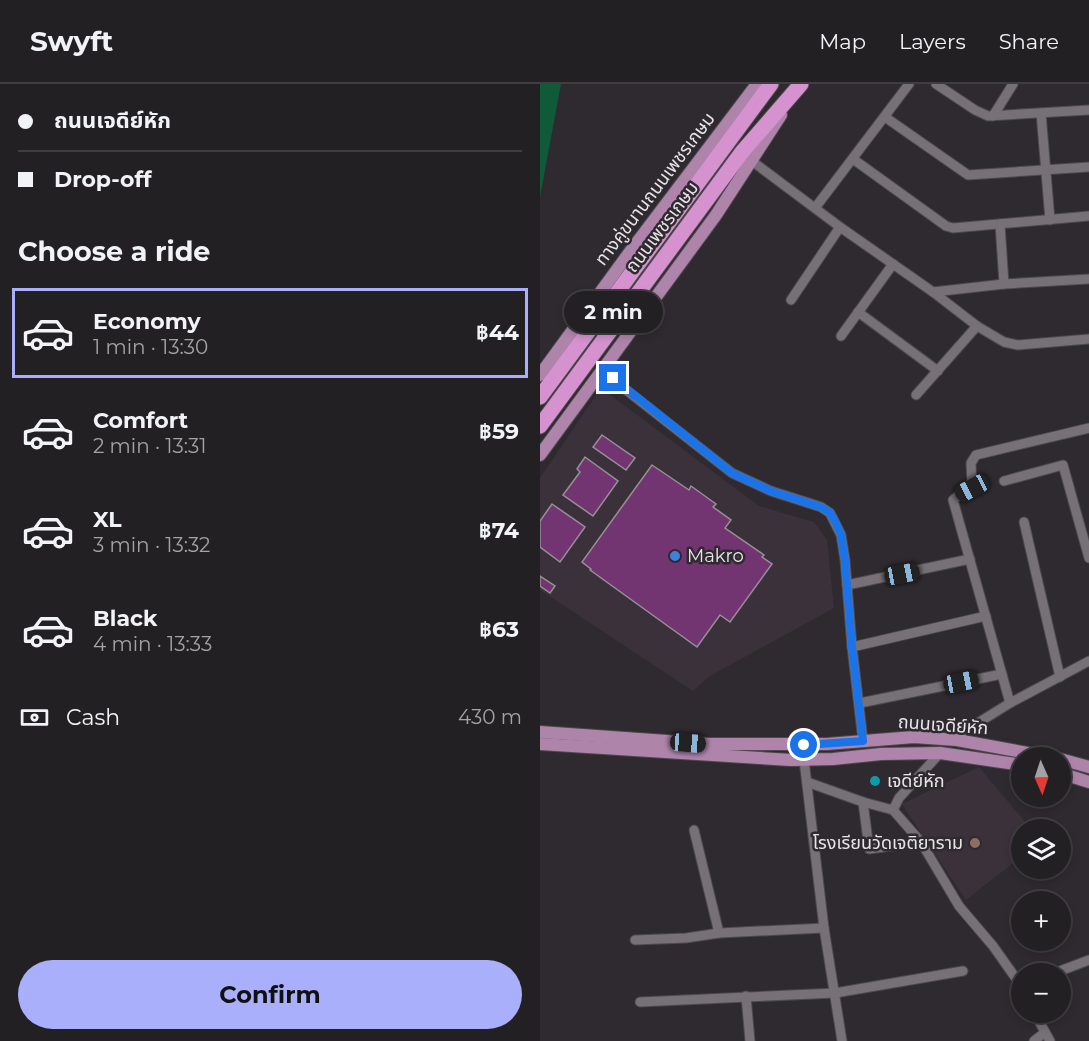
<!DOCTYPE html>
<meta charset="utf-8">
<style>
:root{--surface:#232023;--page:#2b282b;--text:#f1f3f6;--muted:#a3a3a6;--line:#403e41;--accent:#aaaffb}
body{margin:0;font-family:Montserrat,"Noto Sans Thai",sans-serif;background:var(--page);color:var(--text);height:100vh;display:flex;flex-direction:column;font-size:22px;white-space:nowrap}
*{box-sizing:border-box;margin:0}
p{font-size:20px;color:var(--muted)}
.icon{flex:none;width:33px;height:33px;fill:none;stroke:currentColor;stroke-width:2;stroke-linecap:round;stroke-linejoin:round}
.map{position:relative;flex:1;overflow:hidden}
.details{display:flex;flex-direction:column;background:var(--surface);width:540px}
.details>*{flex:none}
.banner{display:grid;align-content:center;height:132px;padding:0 18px;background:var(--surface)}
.needle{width:39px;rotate:177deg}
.buttons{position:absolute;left:471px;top:663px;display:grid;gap:12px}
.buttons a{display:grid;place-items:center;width:60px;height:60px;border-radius:50%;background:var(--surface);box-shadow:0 3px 9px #0003,0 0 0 2px var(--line);font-size:30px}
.end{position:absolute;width:27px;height:27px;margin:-14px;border:8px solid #1a73e8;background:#fff;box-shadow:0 0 0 3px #fff}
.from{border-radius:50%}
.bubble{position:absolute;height:42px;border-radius:21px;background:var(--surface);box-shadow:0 3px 9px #0003,0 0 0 2px var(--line);font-size:20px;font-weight:700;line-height:42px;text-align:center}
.car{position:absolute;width:18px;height:36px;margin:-18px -9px;border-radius:8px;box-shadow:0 0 4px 2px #0007;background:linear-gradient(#222 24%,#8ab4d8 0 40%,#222 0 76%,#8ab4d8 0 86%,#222 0)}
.banner b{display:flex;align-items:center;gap:21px;height:57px;font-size:22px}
.banner b+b{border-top:2px solid var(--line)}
.banner i{width:15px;height:15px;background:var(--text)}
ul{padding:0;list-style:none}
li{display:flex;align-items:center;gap:18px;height:90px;margin:0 12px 9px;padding:0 6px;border:3px solid transparent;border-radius:0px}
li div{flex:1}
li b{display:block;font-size:22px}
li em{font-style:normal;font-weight:700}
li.selected{border-color:var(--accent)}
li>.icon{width:54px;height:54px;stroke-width:1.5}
h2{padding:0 18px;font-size:27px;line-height:72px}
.pay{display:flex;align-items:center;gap:15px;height:66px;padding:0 18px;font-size:22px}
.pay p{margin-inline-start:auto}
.primary-button{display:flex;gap:12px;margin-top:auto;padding:12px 18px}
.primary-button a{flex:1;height:69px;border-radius:36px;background:var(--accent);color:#111;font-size:24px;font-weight:700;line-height:69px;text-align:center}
header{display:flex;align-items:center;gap:36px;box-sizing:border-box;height:84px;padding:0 30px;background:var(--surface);border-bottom:2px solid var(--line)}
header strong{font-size:28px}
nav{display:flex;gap:33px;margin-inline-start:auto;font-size:21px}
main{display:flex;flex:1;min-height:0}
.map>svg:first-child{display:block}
</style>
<header>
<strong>Swyft</strong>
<nav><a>Map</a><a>Layers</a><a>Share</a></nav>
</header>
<main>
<section class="details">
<div class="banner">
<b><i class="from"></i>ถนนเจดีย์หัก</b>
<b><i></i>Drop-off</b>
</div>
<h2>Choose a ride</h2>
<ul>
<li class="selected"><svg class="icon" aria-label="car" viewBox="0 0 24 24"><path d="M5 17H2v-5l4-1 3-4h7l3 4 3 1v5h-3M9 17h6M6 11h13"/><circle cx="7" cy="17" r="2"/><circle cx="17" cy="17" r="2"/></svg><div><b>Economy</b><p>1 min · 13:30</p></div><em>฿44</em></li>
<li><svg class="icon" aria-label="car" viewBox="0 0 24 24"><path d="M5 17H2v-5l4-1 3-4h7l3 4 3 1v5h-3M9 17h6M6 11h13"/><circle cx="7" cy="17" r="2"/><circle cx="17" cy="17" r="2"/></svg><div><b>Comfort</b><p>2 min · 13:31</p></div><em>฿59</em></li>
<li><svg class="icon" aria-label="car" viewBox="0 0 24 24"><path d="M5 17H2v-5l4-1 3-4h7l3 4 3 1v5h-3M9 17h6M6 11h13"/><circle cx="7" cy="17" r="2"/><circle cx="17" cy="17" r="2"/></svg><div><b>XL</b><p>3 min · 13:32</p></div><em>฿74</em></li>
<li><svg class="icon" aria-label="car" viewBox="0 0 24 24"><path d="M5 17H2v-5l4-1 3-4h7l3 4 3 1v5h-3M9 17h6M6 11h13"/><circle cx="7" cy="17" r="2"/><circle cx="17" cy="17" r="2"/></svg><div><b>Black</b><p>4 min · 13:33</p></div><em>฿63</em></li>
</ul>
<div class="pay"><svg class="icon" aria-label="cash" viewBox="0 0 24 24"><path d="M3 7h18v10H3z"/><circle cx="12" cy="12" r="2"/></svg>Cash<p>430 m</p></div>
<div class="primary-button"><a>Confirm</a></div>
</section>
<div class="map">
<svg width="549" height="957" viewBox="0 0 549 957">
<rect width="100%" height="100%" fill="#2f2a2f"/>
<g fill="#3b313b">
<path d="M 61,304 L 219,422 L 274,438 L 287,456 L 294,524 L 170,592 L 153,607 L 0,506 L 0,394 Z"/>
<path d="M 439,683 L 491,745 L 482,746 L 481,773 L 426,816 L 362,720 Z"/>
</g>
<path fill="#0e5a39" d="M 0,0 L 21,0 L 0,113 Z"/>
<g fill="#733472" stroke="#979097" stroke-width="1.5">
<path d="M 62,351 L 95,374 L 86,386 L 53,363 Z"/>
<path d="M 45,373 L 78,397 L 53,432 L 23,411 L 40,388 L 37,385 Z"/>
<path d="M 112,381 L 149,406 L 151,402 L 176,420 L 173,423 L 191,436 L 185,444 L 224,471 L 222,473 L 232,480 L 190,538 L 180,531 L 157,563 L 50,486 L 51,485 L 42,478 Z"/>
<path d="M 12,420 L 45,443 L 20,478 L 0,463 L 0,437 Z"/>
<path d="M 0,492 L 15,502 L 10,509 L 0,502 Z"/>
</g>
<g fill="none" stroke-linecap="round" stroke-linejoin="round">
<defs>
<g id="minor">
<path d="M 396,0 L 435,26 L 448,32 L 549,26"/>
<path d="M 501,29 L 510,136"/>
<path d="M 453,32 L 473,0"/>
<path d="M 345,33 L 428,91 L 549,83"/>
<path d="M 313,75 L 406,142 L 413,144 L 549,132"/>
<path d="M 212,77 L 300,143 L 393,208 L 437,242 L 464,258 L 478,261 L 549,255"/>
<path d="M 275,124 L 369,0"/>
<path d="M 460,140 L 464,200"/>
<path d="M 393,208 L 464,200 L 549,195"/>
<path d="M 251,216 L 300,143"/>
<path d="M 318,228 L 398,287"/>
<path d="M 301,252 L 353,180"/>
<path d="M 62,287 L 192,389 L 231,407 L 281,423 L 290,429 L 301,451 L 305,476 L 312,563 L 323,657"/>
<path d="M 376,311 L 437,242"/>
<path d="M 464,397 L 523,381 L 549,474"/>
<path d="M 484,438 L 520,593"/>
<path d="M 307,501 L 430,475"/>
<path d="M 312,563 L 446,532"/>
<path d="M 320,619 L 462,590"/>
<path d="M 470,619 L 413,416 L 419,411 L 432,404 L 431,379 L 436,371 L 549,344"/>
<path d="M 417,656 L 425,647 L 470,619 L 549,577"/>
<path d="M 400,669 L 359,714 L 353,726 L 381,758 L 419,822 L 453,862 L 482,903"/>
<path d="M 264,676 L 284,844 L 302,957"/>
<path d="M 267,698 L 323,718 L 353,726"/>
<path d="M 323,718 L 329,765 L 381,758"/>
<path d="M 154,746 L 179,849"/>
<path d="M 95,856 L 146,854 L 179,849 L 284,844"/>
<path d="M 512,890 L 549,876"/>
<path d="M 206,912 L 210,957"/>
<path d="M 100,918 L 295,909 L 423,887"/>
<path d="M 494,928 L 510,957"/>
<path d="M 494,957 L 504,949"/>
</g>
<g id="major">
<path d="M 0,291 L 92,165 L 217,0"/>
<path d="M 0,371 L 176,131 L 241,31"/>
<path d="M 0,648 L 169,660 L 287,660 L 374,653 L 417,656 L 515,674"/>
<path d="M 0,660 L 251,676 L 293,675 L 341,670 L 400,669 L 482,681"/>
<path d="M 520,675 L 549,683"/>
<path d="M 520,689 L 549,698"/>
</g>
<g id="highway">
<path d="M 0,313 L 231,0"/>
<path d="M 0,342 L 202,68 L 261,0"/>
</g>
</defs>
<use href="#minor" stroke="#4d494d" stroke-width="11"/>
<use href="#major" stroke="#4d494d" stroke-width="14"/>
<use href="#highway" stroke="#4d494d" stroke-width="17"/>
<use href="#minor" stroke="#777076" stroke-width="9"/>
<use href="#major" stroke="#af84ab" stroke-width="12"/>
<use href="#highway" stroke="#d592cf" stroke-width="15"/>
</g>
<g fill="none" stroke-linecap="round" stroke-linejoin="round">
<path stroke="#1a73e8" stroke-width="8" d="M 73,294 L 192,389 L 231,407 L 281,423 L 290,429 L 296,439 L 301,451 L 305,476 L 312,563 L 323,657 L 264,661"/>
</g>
<circle fill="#3f7fe0" stroke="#2f2a2f" stroke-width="2" cx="135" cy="472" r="6"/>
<circle fill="#0f9aa8" stroke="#2f2a2f" stroke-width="2" cx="335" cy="697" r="6"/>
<circle fill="#8d6e63" stroke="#2f2a2f" stroke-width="2" cx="435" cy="759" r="6"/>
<g text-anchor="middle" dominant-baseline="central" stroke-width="5" stroke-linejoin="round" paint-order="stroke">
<g font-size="18" fill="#e8e4e8" stroke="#2f2a2f">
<text transform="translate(115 105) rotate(-53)">ทางคู่ขนานถนนเพชรเกษม</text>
<text transform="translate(122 143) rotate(-53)">ถนนเพชรเกษม</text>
<text transform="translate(403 641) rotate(4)">ถนนเจดีย์หัก</text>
</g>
<g font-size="18" fill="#e8e4e8" stroke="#2f2a2f" text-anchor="start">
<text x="147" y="472">Makro</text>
<text x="347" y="697">เจดีย์หัก</text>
<text x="423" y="759" text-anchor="end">โรงเรียนวัดเจติยาราม</text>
</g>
</g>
</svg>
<div class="buttons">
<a><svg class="needle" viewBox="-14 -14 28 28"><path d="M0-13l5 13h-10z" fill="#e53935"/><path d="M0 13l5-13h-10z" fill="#a3a3a6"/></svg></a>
<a><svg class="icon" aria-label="layers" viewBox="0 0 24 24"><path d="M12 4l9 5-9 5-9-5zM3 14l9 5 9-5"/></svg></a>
<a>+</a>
<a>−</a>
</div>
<i class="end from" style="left:264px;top:661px"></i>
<i class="end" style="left:73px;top:294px"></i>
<div class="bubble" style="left:24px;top:207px;width:99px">2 min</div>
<i class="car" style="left:432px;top:404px;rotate:242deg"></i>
<i class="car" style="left:362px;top:490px;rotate:79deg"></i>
<i class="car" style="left:421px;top:598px;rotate:79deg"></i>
<i class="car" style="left:148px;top:659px;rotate:94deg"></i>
</div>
</main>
